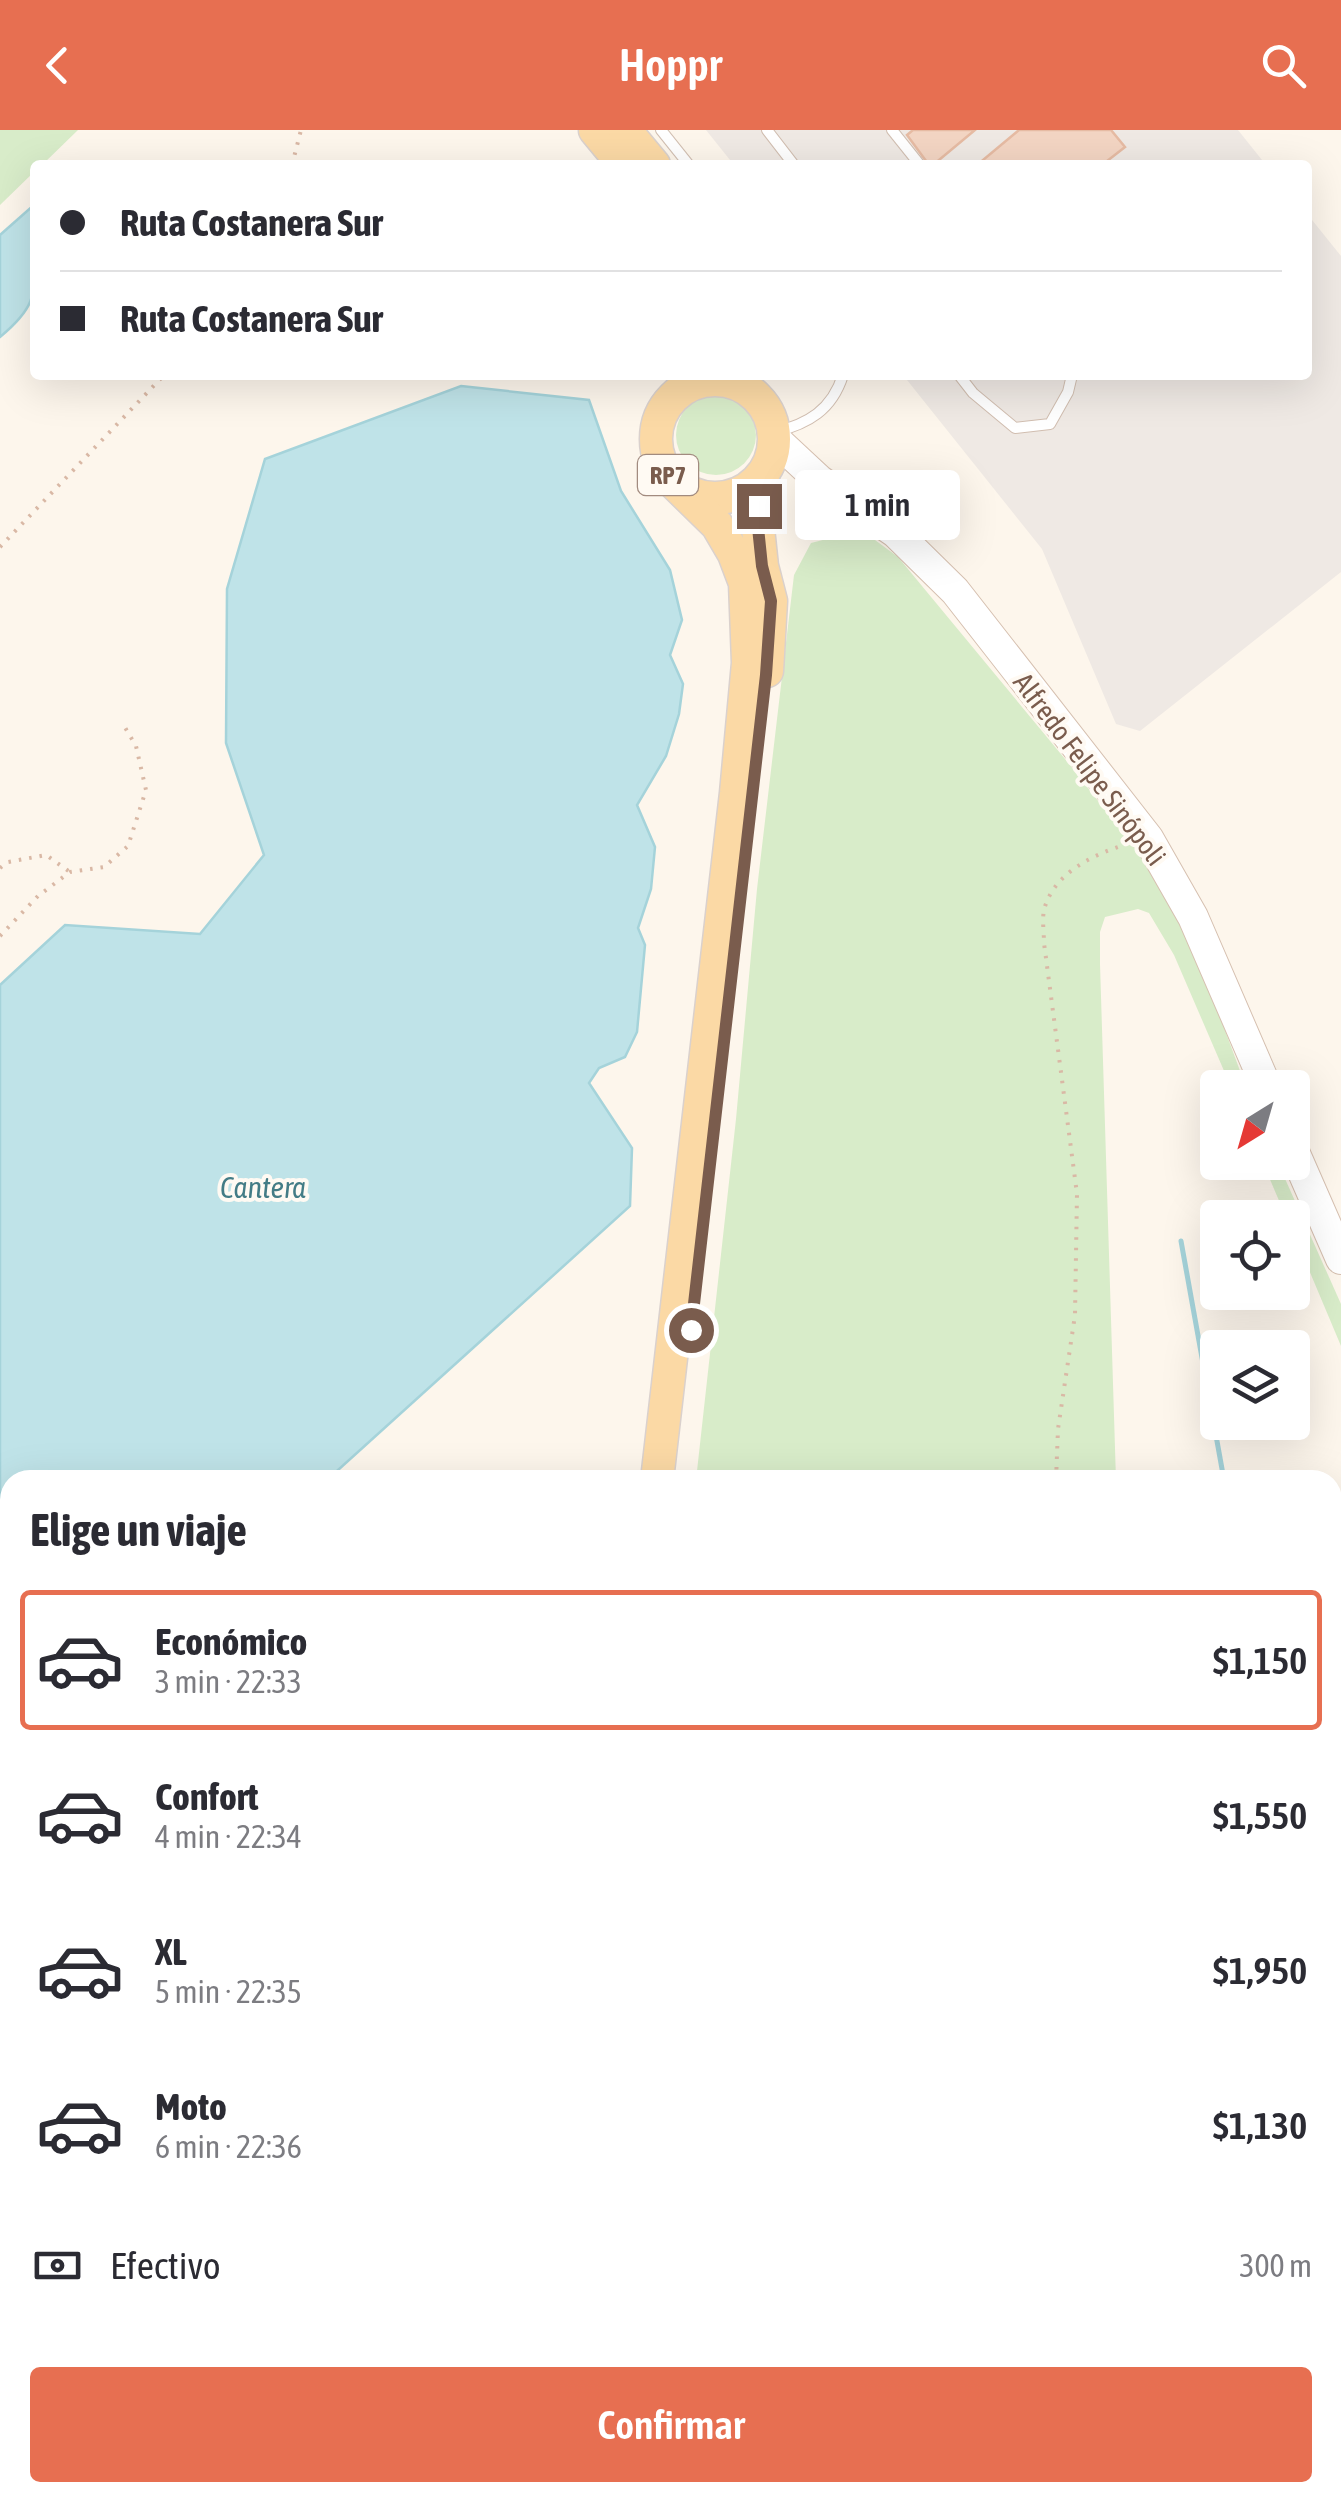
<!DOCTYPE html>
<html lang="es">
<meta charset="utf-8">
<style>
:root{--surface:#fff;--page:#f7f7f7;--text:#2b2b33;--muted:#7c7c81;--line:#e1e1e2;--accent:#e76f51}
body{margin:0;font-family:"Asap Condensed",sans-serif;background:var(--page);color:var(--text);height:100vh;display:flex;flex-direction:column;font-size:38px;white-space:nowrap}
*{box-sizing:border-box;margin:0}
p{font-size:32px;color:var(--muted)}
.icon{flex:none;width:55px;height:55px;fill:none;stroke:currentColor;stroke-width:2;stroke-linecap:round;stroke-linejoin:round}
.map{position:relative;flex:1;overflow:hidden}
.side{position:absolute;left:0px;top:1340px;width:1342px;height:1032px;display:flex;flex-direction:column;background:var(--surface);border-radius:30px 30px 0 0;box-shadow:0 10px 40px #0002}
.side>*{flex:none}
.top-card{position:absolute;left:30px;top:30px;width:1282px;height:220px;border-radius:10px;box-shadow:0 10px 40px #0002;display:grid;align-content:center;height:220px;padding:0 30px;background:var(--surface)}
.needle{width:65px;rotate:217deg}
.controls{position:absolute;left:1200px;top:940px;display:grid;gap:20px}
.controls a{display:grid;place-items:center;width:110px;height:110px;border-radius:10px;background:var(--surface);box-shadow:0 10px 40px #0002;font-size:50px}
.end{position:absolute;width:45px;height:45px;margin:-22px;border:12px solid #7a5c4d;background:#fff;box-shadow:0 0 0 5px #fff}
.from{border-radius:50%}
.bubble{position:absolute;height:70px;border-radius:10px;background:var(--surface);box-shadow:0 10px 40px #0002;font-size:32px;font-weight:600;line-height:70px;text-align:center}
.top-card b{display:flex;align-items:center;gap:35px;height:95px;font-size:38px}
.top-card b+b{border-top:2px solid var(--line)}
.top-card i{width:25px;height:25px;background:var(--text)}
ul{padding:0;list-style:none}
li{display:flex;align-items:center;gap:30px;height:140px;margin:0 20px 15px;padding:0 10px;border:5px solid transparent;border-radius:10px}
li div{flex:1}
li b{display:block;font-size:38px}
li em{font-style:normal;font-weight:600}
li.selected{border-color:var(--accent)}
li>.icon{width:90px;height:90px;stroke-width:1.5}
h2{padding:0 30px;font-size:45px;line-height:120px}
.pay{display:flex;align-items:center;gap:25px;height:110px;padding:0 30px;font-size:38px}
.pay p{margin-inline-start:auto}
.action{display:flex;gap:20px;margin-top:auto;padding:20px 30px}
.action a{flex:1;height:115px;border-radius:10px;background:var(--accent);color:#fff;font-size:40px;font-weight:600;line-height:115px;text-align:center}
header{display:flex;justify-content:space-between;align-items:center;height:130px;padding:0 30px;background:var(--accent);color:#fff;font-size:45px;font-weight:600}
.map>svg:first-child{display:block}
</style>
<header><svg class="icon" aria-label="back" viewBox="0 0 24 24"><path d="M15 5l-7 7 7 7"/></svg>Hoppr<svg class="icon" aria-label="search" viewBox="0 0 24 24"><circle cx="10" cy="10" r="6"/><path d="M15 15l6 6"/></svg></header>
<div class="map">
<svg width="1341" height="2372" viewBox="0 0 1341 2372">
<rect width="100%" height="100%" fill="#fdf6ec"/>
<g fill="#efe9e4">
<path d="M 706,0 L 1238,0 L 1266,35 L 734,35 Z"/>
<path d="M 1308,85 L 1341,126 L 1341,442 L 1140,601 L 1116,594 L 1042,419 L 903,245 L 1308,245 Z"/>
</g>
<g fill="#d8ecc9">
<path d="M 0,0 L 78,0 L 42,35 L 35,35 L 35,41 L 0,75 Z"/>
<circle cx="716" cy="305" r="40"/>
<path d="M 846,404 L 875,410 L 898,427 L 1070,635 L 1156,745 L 1189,803 L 1246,957 L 1231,957 L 1174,825 L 1149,783 L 1138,779 L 1105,787 L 1100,802 L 1100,834 L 1116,1350 L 696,1350 L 736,989 L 757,759 L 794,445 L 811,413 Z"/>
<path d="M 1263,1033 L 1278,1033 L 1341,1174 L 1341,1216 L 1293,1102 L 1292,1088 L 1286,1087 Z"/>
<path d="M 1341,1513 L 1341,2372 L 793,2372 L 790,2363 L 1332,2362 L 1332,1520 Z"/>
<path d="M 389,2362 L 680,2362 L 683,2372 L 377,2372 Z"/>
</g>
<g fill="#bfe3e8" stroke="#a5d3da" stroke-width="2.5">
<path d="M 35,74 C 35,88 33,101 34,115 C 34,162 40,174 0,207 L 0,105 Z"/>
<path d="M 461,256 L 589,270 L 621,361 L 670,440 L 682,490 L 670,525 L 683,554 L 679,584 L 666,626 L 637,675 L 655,717 L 651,759 L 638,798 L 645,815 L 637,902 L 625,927 L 599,938 L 589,953 L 632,1018 L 630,1076 L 327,1350 L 10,1350 L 10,1637 L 0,1646 L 0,855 L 65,795 L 200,804 L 264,725 L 226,613 L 227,459 L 265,329 Z"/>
</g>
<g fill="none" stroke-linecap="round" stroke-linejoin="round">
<g stroke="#a5d3da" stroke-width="5">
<path d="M 1181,1111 L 1224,1350"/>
<path d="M 1332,1478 L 1341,1470"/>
</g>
</g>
<g fill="#f3d5c3" stroke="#e6bba3" stroke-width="2.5">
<path d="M 913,0 L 975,0 L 933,35 L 929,35 L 907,5 Z"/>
<path d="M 1019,0 L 1111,0 L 1125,17 L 1102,35 L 977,35 Z"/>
</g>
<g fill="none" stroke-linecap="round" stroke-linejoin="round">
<defs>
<g id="lane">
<path d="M 661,0 L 689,35"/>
<path d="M 767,0 L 794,35"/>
<path d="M 892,0 L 920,35"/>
<path d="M 959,245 L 973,263 L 1015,298 L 1050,294 L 1068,262 L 1072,245"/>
<path d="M 775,302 C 808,294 832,280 843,245"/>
<path d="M 1332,1382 L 1341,1389"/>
<path d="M 1332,1502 L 1341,1495"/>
<path d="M 1332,1821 L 1341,1837"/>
<path d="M 811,2362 L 814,2372"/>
<path d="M 365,2372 L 377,2362"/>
</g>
<g id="street">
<path d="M 718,2362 L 721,2372"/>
<path d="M 754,2362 L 757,2372"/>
</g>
<g id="secondary">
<path d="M 775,309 L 819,350 L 896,403 L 955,461 L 1148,708 L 1193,787 L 1267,958"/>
<path d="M 1292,1017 L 1341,1129"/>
</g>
<g id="primary">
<path d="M 595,0 L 624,35"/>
<path d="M 625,0 L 654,35"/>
<circle cx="715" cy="309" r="59"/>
<path d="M 763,347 L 757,389 L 762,436 L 771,471 L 767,541"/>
<path d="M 657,1350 L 736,663 L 748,533 L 745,453 L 734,424 L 717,395 L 673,352"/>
<path d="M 179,2372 L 190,2362"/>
<path d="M 209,2372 L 221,2362"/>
</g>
</defs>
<use href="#lane" stroke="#d1beb0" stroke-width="12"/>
<use href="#street" stroke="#d1beb0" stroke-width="22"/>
<use href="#secondary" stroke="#d6c0b0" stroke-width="32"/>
<use href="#primary" stroke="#dad1cd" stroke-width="35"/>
<g stroke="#d9b8a5" stroke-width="4" stroke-dasharray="2.5 8" stroke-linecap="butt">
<path d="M 292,35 L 301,0"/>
<path d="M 673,245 L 678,248"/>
<path d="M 0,417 L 164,245"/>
<path d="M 0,738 L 8,732 L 46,725 L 70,742"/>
<path d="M 0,806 L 38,766 L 70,742 L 104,737 L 128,716 L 146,660 L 136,616 L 123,594"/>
<path d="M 1056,1350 L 1058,1299 L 1075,1185 L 1077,1064 L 1044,813 C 1044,803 1042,790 1044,780 C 1053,744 1092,725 1124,715"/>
<path d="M 0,2010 L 10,2008"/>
<path d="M 1332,2164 L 1341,2150"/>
<path d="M 60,2372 L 81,2366 L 84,2362"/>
<path d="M 1056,2372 L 1056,2362"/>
<path d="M 1132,2372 L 1148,2362"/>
<path d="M 1231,2372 L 1231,2362"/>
</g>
<use href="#lane" stroke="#fff" stroke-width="10"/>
<use href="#street" stroke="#fff" stroke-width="20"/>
<use href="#secondary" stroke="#fff" stroke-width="30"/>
<use href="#primary" stroke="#fbd9a5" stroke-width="32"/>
</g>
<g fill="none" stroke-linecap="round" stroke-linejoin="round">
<path stroke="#7a5c4d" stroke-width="12" d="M 691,1200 L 766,545 L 771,471 L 762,436 L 757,388 L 759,376"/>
</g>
<g text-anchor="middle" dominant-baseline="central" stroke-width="8" stroke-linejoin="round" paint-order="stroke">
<rect fill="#fffaf3" stroke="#a28b7f" stroke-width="2.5" x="638" y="325" width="60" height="40" rx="8"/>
<g font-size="25" font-weight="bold" fill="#7a5c4d">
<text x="668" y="345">RP7</text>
</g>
<g font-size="28" fill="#7a5c4d" stroke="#fffaf3">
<text transform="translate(1090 639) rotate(53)">Alfredo Felipe Sinópoli</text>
</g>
<g font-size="30" font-style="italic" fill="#437c86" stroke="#fffaf3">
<text x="263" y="1057">Cantera</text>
</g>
</g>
</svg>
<div class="controls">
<a><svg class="needle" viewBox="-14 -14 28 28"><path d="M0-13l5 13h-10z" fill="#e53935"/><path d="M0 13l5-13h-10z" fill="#7c7c81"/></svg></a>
<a><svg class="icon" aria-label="locate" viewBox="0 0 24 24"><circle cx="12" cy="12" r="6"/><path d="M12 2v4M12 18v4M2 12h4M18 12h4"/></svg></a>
<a><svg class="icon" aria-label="layers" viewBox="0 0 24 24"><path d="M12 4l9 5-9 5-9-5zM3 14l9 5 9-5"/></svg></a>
</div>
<i class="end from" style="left:691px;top:1200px"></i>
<i class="end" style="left:759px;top:376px"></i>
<div class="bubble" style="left:795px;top:340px;width:165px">1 min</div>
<div class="top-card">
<b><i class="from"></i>Ruta Costanera Sur</b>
<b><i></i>Ruta Costanera Sur</b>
</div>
<section class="side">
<h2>Elige un viaje</h2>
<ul>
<li class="selected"><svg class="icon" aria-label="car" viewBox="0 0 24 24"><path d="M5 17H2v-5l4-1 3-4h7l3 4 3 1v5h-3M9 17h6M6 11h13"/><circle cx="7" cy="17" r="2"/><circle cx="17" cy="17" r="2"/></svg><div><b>Económico</b><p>3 min · 22:33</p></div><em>$1,150</em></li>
<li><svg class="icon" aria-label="car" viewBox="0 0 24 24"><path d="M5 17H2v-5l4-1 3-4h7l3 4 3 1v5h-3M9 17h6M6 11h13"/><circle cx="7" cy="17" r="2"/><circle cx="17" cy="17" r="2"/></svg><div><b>Confort</b><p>4 min · 22:34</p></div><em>$1,550</em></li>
<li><svg class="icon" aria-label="car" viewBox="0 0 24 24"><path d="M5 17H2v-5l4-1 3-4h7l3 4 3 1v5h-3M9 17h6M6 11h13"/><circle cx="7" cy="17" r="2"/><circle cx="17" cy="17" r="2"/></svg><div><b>XL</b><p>5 min · 22:35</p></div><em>$1,950</em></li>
<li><svg class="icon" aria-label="car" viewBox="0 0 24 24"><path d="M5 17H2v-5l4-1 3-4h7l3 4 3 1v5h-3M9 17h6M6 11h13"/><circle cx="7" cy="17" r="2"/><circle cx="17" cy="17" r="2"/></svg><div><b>Moto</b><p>6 min · 22:36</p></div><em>$1,130</em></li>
</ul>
<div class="pay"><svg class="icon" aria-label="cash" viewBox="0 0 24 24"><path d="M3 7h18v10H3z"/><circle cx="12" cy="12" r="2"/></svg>Efectivo<p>300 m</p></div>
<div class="action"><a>Confirmar</a></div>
</section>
</div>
